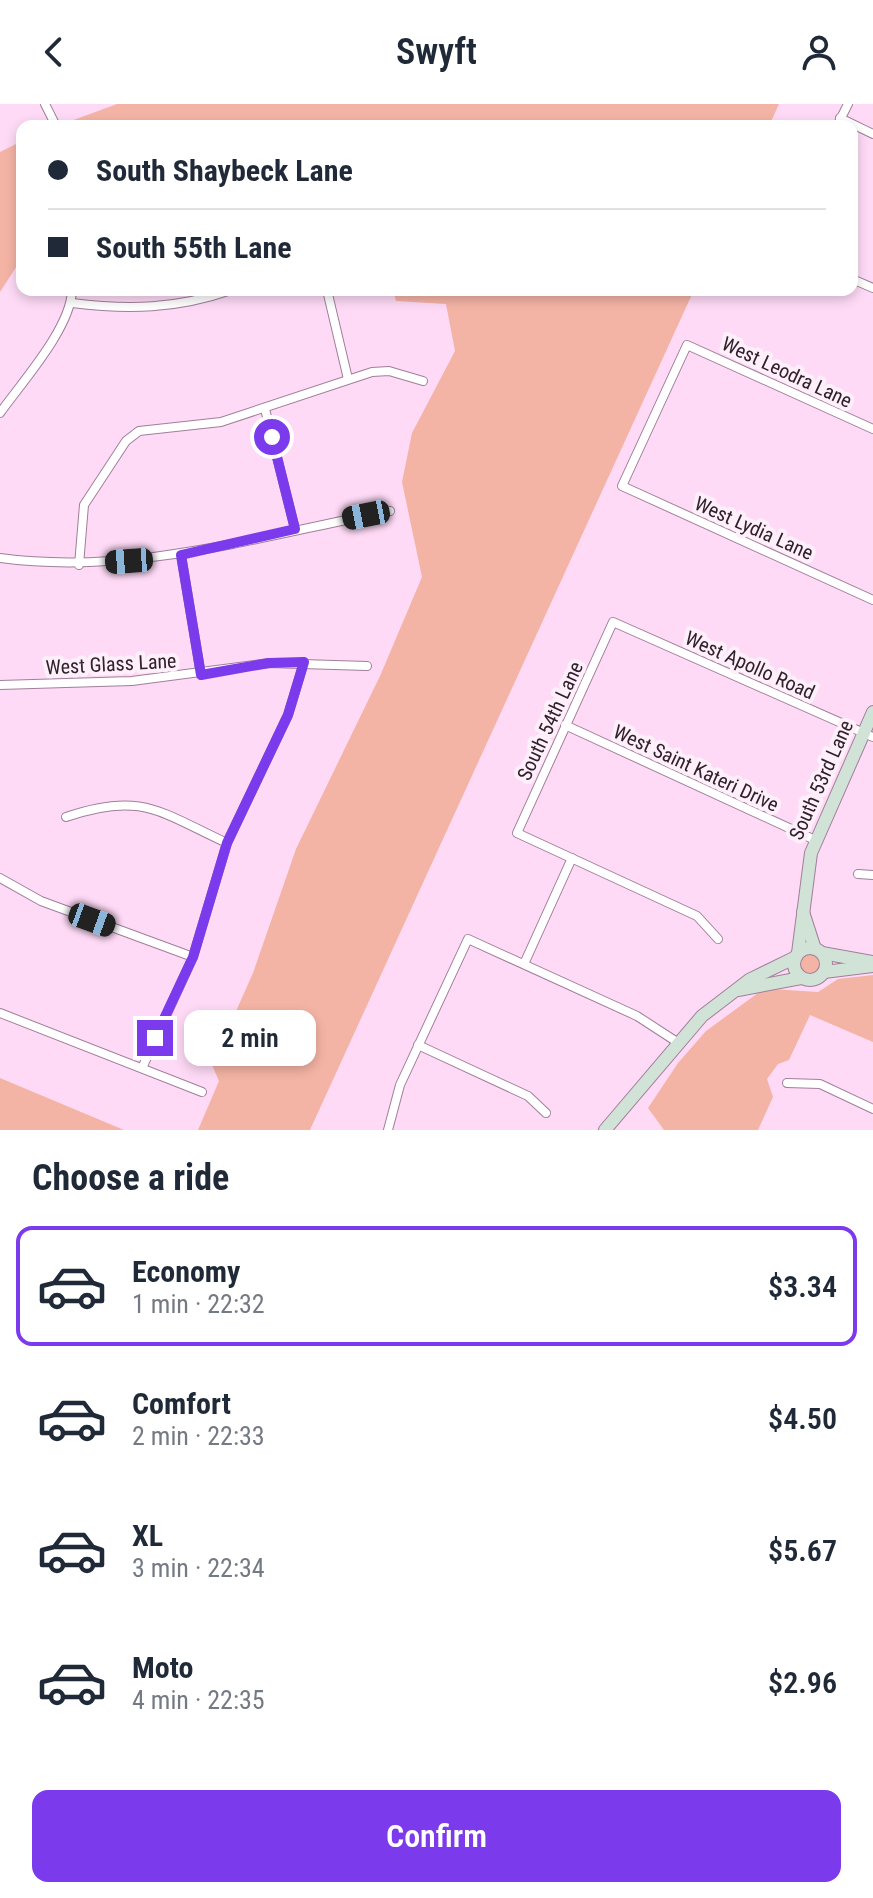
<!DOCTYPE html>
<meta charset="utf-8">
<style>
:root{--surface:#fff;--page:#f6f6f7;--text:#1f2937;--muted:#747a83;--line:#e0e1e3;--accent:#7c3aed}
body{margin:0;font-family:"Roboto Condensed",sans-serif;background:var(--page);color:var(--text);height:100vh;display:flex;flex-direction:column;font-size:30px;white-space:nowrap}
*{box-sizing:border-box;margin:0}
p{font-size:26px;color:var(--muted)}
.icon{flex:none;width:44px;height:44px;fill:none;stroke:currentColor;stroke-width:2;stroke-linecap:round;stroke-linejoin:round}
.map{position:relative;height:1026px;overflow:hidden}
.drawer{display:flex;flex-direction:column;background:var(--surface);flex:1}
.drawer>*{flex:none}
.top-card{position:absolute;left:16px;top:16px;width:842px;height:176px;border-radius:16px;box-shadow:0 4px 12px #0003;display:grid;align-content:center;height:176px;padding:0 32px;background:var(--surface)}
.end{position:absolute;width:36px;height:36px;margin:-18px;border:10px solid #7c3aed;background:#fff;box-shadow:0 0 0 4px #fff}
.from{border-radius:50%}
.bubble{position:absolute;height:56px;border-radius:16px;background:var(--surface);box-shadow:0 4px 12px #0003;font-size:26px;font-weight:600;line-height:56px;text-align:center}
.car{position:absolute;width:24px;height:48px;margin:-24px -12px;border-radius:10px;box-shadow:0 0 6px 2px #0007;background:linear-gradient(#222 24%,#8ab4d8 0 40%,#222 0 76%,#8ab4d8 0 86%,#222 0)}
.top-card b{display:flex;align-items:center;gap:28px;height:76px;font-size:30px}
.top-card b+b{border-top:2px solid var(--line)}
.top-card i{width:20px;height:20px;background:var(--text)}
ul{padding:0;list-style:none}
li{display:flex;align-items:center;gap:24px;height:120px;margin:0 16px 12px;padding:0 16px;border:4px solid transparent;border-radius:16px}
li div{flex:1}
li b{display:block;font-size:30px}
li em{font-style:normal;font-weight:600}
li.on{border-color:var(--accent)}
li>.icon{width:72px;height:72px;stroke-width:1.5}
h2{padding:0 32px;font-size:36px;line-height:96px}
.action{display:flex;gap:16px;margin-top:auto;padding:16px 32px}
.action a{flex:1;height:92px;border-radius:16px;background:var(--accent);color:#fff;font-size:32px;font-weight:600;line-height:92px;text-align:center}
header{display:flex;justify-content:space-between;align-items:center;height:104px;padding:0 32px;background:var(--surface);font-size:36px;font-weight:600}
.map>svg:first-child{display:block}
</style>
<header><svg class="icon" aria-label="back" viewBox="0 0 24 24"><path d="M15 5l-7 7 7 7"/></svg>Swyft<svg class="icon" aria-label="person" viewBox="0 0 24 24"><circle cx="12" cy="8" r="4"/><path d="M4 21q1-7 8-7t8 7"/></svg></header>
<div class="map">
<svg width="873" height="1026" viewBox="0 0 873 1026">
<rect width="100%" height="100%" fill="#fedaf6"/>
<g fill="#f4b4a5">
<path d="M 117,0 L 779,0 L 769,22 L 71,22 L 71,17 Z"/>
<path d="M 22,37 L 22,154 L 0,188 L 0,48 Z"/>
<path d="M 393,186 L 694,186 L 310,1026 L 198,1026 L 219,977 L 212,961 L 253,869 L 296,745 L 380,572 L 422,473 L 402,378 L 412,329 L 455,247 L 446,200 L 396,197 Z"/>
<circle cx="809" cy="861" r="11"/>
<path d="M 873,871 L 873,938 L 810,911 L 789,956 L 778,960 L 767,975 L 773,993 L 758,1026 L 664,1026 L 648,1004 L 678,959 L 706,927 L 758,889 L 772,885 L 818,888 L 838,875 Z"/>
<path d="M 0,974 L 124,1026 L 0,1026 Z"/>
</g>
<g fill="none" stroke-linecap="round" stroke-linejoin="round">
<defs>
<g id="street">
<path d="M 45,0 L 56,22"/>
<path d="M 840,14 L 873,30"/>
<path d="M 837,22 L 848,0"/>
<path d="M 852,175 L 873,184"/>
<path d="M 327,186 L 348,275"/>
<path d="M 72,199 C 128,206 177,205 231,186"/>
<path d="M 265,305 L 295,425"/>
<path d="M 0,309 C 22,278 71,224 72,186"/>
<path d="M 873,325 L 687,241 L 622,382 L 873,496"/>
<path d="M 181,451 L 201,571"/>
<path d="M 0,454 C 133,472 260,432 390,407"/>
<path d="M 79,461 L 84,401 L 126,337 L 139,327 L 221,318 L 372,268 L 389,267 L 423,277"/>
<path d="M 0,581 L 132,577 L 269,559 L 367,562"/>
<path d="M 565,621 L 815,736"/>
<path d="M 66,713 C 141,687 160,708 227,739"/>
<path d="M 858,770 L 873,771"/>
<path d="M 0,774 L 41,797 L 193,853"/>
<path d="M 718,835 L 697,812 L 517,729 L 613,518 L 873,633"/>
<path d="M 524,860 L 572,754"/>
<path d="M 0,909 L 202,988"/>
<path d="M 418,941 L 528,992 L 546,1009"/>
<path d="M 143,962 L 193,853 L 227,739 L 288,611 L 304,558"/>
<path d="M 787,979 L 820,980 L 873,1005"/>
<path d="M 388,1026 L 400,981 L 468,835 L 637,912 L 677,938"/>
</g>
<g id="secondary">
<path d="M 803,808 L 815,845"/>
<circle cx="810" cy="860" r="16"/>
<path d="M 798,849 L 811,749 L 873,608"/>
<path d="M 822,849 L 873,858"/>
<path d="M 824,868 L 873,862"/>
<path d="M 738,886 L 801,874"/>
<path d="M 605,1026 L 702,912 L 749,876 L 796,853"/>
</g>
</defs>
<use href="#street" stroke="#a07f99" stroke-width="10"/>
<use href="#secondary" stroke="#a07f99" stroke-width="14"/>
<use href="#street" stroke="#fff" stroke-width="8"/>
<use href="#secondary" stroke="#d0e3d6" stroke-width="12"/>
</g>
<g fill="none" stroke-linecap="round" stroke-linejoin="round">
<path stroke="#7c3aed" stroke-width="10" d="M 155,934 L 193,853 L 227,739 L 288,611 L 304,558 L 269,559 L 201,571 L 181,451 L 295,425 L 272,333"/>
</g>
<g text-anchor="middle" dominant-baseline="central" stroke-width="8" stroke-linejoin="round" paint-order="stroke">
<g font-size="20" fill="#2f212c" stroke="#feeffa">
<text transform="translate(787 268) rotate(25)">West Leodra Lane</text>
<text transform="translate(754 424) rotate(24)">West Lydia Lane</text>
<text transform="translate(111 560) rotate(-3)">West Glass Lane</text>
<text transform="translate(750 561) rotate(24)">West Apollo Road</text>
<text transform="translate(550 617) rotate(-65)">South 54th Lane</text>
<text transform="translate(696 664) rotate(25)">West Saint Kateri Drive</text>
<text transform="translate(821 676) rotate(-66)">South 53rd Lane</text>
</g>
</g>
</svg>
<i class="end from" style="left:272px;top:333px"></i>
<i class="end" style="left:155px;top:934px"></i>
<div class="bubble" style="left:184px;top:906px;width:132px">2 min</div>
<i class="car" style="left:366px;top:411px;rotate:259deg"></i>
<i class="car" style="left:129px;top:457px;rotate:266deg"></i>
<i class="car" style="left:92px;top:816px;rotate:110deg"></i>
<div class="top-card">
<b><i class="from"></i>South Shaybeck Lane</b>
<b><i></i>South 55th Lane</b>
</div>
</div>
<section class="drawer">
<h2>Choose a ride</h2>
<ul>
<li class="on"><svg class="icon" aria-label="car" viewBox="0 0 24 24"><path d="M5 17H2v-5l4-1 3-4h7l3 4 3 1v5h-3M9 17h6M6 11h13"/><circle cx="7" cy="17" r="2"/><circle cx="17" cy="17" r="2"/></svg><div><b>Economy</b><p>1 min · 22:32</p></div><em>$3.34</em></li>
<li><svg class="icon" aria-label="car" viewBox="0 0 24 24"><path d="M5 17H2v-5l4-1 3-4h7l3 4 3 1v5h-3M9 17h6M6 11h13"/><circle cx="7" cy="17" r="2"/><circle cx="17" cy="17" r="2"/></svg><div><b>Comfort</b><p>2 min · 22:33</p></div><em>$4.50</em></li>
<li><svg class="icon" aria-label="car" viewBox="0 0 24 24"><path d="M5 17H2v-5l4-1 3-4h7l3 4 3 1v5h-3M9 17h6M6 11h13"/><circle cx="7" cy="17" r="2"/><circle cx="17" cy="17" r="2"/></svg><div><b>XL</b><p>3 min · 22:34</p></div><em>$5.67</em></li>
<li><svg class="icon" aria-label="car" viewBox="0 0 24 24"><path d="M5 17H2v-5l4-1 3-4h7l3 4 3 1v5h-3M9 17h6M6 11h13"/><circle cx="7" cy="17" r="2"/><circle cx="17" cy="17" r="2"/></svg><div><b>Moto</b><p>4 min · 22:35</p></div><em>$2.96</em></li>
</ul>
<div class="action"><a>Confirm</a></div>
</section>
